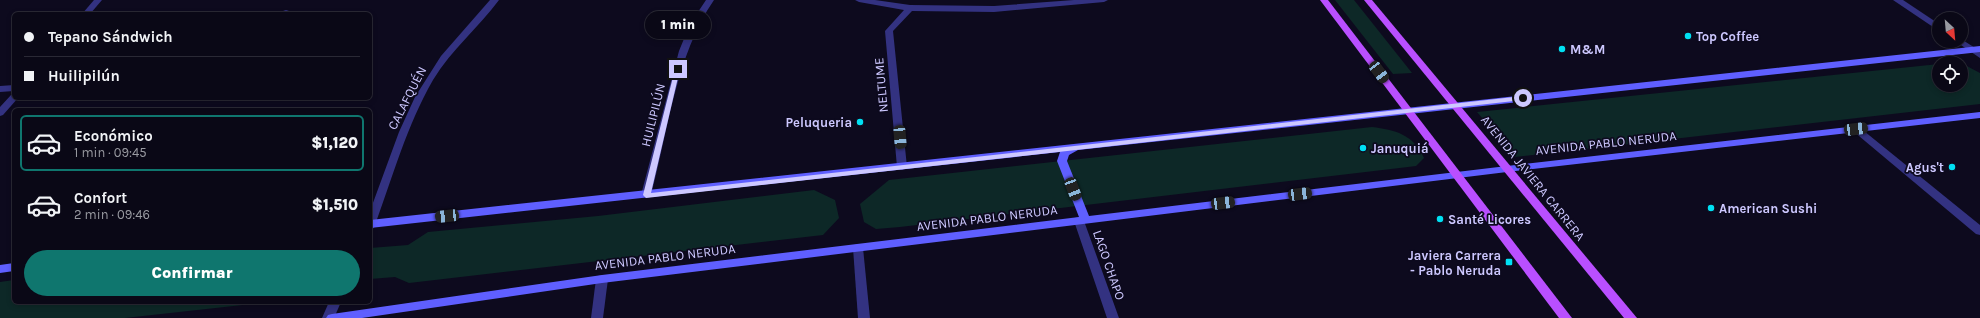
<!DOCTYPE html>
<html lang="es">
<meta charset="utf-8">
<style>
:root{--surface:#0a0816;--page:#181623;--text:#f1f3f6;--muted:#999aa1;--line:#2a2935;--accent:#0f766e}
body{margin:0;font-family:Karla,sans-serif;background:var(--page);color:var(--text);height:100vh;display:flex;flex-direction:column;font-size:15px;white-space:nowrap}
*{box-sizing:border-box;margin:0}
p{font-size:13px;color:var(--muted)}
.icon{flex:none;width:22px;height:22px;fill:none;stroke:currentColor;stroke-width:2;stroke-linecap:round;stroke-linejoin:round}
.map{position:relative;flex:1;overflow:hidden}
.side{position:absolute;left:12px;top:108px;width:360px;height:196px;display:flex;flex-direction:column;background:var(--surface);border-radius:6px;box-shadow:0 2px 6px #0003,0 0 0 1px var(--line)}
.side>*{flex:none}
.guide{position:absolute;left:12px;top:12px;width:360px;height:88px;border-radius:6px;box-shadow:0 2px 6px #0003,0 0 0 1px var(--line);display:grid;align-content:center;height:88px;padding:0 12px;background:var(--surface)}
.needle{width:26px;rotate:154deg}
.fabs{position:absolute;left:1932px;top:12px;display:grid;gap:8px}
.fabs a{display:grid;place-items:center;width:36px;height:36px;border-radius:50%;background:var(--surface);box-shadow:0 2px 6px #0003,0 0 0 1px var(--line);font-size:20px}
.end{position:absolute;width:18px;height:18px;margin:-9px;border:5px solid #cdc8ff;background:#111;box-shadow:0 0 0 2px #111}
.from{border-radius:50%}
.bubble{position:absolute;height:28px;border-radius:14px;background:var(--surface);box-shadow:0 2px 6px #0003,0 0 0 1px var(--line);font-size:13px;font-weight:800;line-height:28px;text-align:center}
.car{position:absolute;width:12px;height:24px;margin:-12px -6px;border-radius:5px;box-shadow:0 0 3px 1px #0007;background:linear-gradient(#222 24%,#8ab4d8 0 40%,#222 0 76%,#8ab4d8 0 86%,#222 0)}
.guide b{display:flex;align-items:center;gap:14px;height:38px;font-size:15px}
.guide b+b{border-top:1px solid var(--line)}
.guide i{width:10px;height:10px;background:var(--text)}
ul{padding:7px 0 0;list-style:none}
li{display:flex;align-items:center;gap:12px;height:56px;margin:0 8px 6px;padding:0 4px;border:2px solid transparent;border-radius:6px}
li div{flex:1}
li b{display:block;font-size:15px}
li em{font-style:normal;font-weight:800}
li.current{border-color:var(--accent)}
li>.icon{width:36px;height:36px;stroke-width:1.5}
.action{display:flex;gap:8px;margin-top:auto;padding:8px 12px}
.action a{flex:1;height:46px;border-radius:24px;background:var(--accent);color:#fff;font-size:16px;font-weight:800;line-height:46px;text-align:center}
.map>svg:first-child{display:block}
</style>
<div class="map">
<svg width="1980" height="318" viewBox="0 0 1980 318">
<rect width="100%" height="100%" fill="#0d0a1e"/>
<g fill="#0d2827">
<path d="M 1335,0 L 1354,0 L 1412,73 L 1393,74 Z"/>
<path d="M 1961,63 L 1980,73 L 1980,104 L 1515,157 L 1477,112 L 1939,64 L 1939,85 L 1961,85 Z"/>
<path d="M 1372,127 C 1395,130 1413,134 1424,158 L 1416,166 L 1408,167 L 900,227 L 876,229 L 864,222 L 860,204 L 889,180 Z"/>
<path d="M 814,190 L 835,200 L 839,218 L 823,235 L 409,283 L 395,277 L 370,279 L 370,248 L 408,245 L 428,232 L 598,216 Z"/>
<path d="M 14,280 L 14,302 L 270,302 L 125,318 L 0,318 L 0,282 Z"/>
</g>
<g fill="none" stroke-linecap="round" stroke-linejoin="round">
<g fill="#333281" fill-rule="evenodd">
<path d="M 94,0 L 102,0 L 90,14 L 82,14 Z"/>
<path d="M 490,0 L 499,0 C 478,28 452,49 433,80 C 407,125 393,176 375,225 L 374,228 L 370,229 L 370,211 L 399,132 L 415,97 L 441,56 Z"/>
<path d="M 706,0 L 714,0 C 676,55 668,131 651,195 L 650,197 L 642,197 L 641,195 L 679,51 L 690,24 Z"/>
<path d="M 855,0 L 875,0 L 910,5 L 994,6 L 1074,0 L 1108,0 L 1104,2 L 994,12 L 912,11 L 893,31 L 907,167 L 902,170 L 897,167 L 885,31 L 904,10 L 859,2 Z"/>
<path d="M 1893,0 L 1903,0 L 1939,24 L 1939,31 Z"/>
<path d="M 286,10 L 289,11 L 290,14 L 282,14 L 283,11 Z"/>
<path d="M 1961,39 L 1980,51 L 1980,58 L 1955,41 L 1961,41 Z"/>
<path d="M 14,85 L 14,91 L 0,92 L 0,86 Z"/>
<path d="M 14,94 L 14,98 L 18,98 L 3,115 L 0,116 L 0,107 L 11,95 Z"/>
<path d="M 1856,126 L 1859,127 L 1980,225 L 1980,235 L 1976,234 L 1853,131 L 1851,129 L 1853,127 Z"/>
<path d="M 1079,217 L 1083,218 L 1084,221 L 1119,318 L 1107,318 L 1074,221 L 1075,218 Z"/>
<path d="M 858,244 L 862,245 L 863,248 L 870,318 L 858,318 L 853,248 L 854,245 Z"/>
<path d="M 602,275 L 606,276 L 608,279 L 603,318 L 591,318 L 596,279 L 598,276 Z"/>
<path d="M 329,302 L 341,302 L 334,318 L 322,318 Z"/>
</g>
<g fill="#5f5fff" fill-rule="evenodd">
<path d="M 1980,46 L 1980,52 L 1078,150 L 1069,155 L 1067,161 L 1089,216 L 1507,166 L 1980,112 L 1980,118 L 1507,172 L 602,283 L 362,318 L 326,318 L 328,315 L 332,314 L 602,275 L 1079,217 L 1057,161 L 1060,152 L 370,228 L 370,220 Z"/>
<path d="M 14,263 L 14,271 L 0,273 L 0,265 Z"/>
</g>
<g fill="#b94fff" fill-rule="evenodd">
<path d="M 1320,0 L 1328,0 L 1572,318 L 1559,318 Z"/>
<path d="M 1364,0 L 1372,0 L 1637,318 L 1624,318 Z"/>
</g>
</g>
<path fill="#cdc8ff" d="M 678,67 L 680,69 L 651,193 L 1523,96 L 1526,98 L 1523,100 L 646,198 L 643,195 L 675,69 Z"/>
<g fill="#00e0f3" stroke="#0d0a1e" stroke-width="1.5">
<circle cx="1688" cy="36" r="4"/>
<circle cx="1562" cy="49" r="4"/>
<circle cx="860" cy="122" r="4"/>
<circle cx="1363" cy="148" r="4"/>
<circle cx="1952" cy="167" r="4"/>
<circle cx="1711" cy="208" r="4"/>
<circle cx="1440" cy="219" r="4"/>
<rect x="1505" y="258" width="8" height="8" rx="2"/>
</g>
<g text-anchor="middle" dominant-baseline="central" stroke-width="3.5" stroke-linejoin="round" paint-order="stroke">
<g font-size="13" font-weight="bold" fill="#cdc8ff" stroke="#0d0a1e" text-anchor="start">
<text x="1696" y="36">Top Coffee</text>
<text x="1570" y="49">M&amp;M</text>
<text x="852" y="122" text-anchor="end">Peluqueria</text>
<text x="1371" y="148">Januquiá</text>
<text x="1944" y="167" text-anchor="end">Agus't</text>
<text x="1719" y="208">American Sushi</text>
<text x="1448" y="219">Santé Licores</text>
<text x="1501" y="255" text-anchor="end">Javiera Carrera<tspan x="1501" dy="15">- Pablo Neruda</tspan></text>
</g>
<g font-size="13" fill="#cdc8ff" stroke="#0d0a1e">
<text transform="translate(881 85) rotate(-95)">NELTUME</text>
<text transform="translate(407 98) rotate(-63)">CALAFQUÉN</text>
<text transform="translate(653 115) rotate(-76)">HUILIPILÚN</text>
<text transform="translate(1606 143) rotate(-6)">AVENIDA PABLO NERUDA</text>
<text transform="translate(1533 178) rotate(51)">AVENIDA JAVIERA CARRERA</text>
<text transform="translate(987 218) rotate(-7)">AVENIDA PABLO NERUDA</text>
<text transform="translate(665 257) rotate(-7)">AVENIDA PABLO NERUDA</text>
<text transform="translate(1109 265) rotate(71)">LAGO CHAPO</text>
</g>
</g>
</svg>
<div class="fabs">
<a><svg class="needle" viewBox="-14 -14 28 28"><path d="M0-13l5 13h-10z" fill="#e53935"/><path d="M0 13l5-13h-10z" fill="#999aa1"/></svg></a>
<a><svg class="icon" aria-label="locate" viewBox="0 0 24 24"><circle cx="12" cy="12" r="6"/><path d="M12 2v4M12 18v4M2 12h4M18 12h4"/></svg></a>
</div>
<i class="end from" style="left:1523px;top:98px"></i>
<i class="end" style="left:678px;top:69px"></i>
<div class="bubble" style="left:645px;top:11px;width:66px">1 min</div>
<i class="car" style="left:1379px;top:72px;rotate:143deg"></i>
<i class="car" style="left:1856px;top:129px;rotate:83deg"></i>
<i class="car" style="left:900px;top:137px;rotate:175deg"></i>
<i class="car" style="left:1073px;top:189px;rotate:159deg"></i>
<i class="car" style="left:1300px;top:194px;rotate:83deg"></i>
<i class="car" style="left:1223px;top:203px;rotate:83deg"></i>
<i class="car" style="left:447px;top:216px;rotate:264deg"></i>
<div class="guide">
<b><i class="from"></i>Tepano Sándwich</b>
<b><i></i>Huilipilún</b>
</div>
<section class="side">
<ul>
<li class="current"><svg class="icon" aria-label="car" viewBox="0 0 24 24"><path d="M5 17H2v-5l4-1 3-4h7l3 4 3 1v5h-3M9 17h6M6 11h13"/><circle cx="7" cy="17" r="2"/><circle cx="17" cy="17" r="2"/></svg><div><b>Económico</b><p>1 min · 09:45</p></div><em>$1,120</em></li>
<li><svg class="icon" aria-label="car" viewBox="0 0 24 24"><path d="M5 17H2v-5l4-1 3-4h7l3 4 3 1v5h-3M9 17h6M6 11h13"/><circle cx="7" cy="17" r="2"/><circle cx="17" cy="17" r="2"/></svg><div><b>Confort</b><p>2 min · 09:46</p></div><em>$1,510</em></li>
</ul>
<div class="action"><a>Confirmar</a></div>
</section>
</div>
